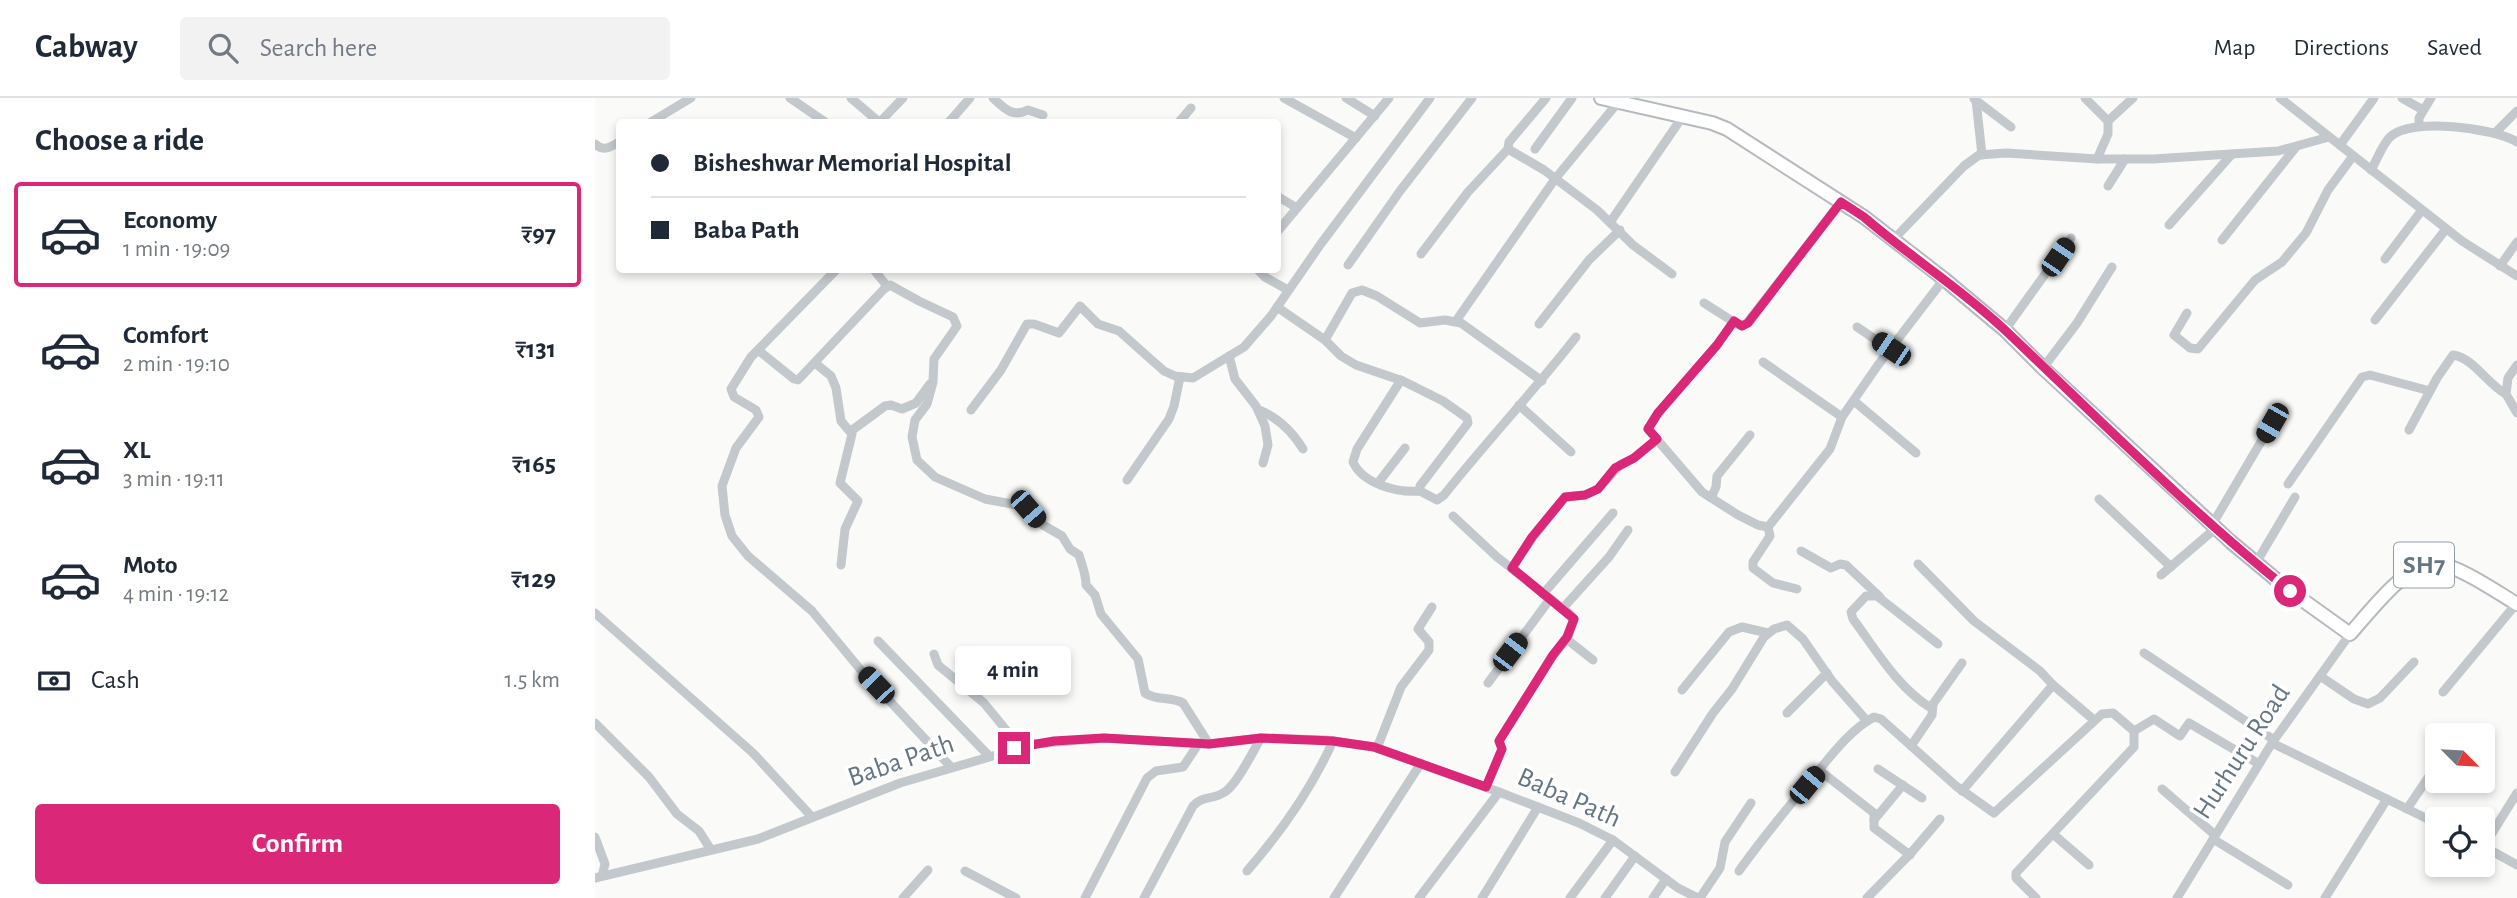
<!DOCTYPE html>
<meta charset="utf-8">
<style>
:root{--surface:#fff;--page:#f2f2f3;--text:#1f2937;--muted:#747a83;--line:#e0e1e3;--accent:#db2777}
body{margin:0;font-family:"Alegreya Sans",sans-serif;background:var(--page);color:var(--text);height:100vh;display:flex;flex-direction:column;font-size:26px;white-space:nowrap}
*{box-sizing:border-box;margin:0}
p{font-size:23px;color:var(--muted)}
.icon{flex:none;width:38px;height:38px;fill:none;stroke:currentColor;stroke-width:2;stroke-linecap:round;stroke-linejoin:round}
.map{position:relative;flex:1;overflow:hidden}
.drawer{display:flex;flex-direction:column;background:var(--surface);width:595px}
.drawer>*{flex:none}
.hud{position:absolute;left:21px;top:21px;width:665px;height:154px;border-radius:7px;box-shadow:0 4px 10px #0003;display:grid;align-content:center;height:154px;padding:0 35px;background:var(--surface)}
.needle{width:46px;rotate:114deg}
.controls{position:absolute;left:1830px;top:625px;display:grid;gap:14px}
.controls a{display:grid;place-items:center;width:70px;height:70px;border-radius:7px;background:var(--surface);box-shadow:0 4px 10px #0003;font-size:35px}
.end{position:absolute;width:32px;height:32px;margin:-16px;border:9px solid #db2777;background:#fff;box-shadow:0 0 0 4px #fff}
.from{border-radius:50%}
.bubble{position:absolute;height:49px;border-radius:7px;background:var(--surface);box-shadow:0 4px 10px #0003;font-size:23px;font-weight:600;line-height:49px;text-align:center}
.car{position:absolute;width:21px;height:42px;margin:-21px -10px;border-radius:9px;box-shadow:0 0 5px 2px #0007;background:linear-gradient(#222 24%,#8ab4d8 0 40%,#222 0 76%,#8ab4d8 0 86%,#222 0)}
.hud b{display:flex;align-items:center;gap:24px;height:66px;font-size:26px}
.hud b+b{border-top:2px solid var(--line)}
.hud i{width:18px;height:18px;background:var(--text)}
ul{padding:0;list-style:none}
li{display:flex;align-items:center;gap:21px;height:105px;margin:0 14px 10px;padding:0 21px;border:4px solid transparent;border-radius:7px}
li div{flex:1}
li b{display:block;font-size:26px}
li em{font-style:normal;font-weight:600}
li.current{border-color:var(--accent)}
li>.icon{width:63px;height:63px;stroke-width:1.5}
h2{padding:0 35px;font-size:32px;line-height:84px}
.pay{display:flex;align-items:center;gap:18px;height:77px;padding:0 35px;font-size:26px}
.pay p{margin-inline-start:auto}
.cta{display:flex;gap:14px;margin-top:auto;padding:14px 35px}
.cta a{flex:1;height:80px;border-radius:7px;background:var(--accent);color:#fff;font-size:28px;font-weight:600;line-height:80px;text-align:center}
header{display:flex;align-items:center;gap:42px;box-sizing:border-box;height:98px;padding:0 35px;background:var(--surface);border-bottom:2px solid var(--line)}
header strong{font-size:33px}
nav{display:flex;gap:38px;margin-inline-start:auto;font-size:24px}
.search{width:490px;height:63px;background:var(--page);display:flex;align-items:center;gap:18px;box-sizing:border-box;padding:0 24px;border-radius:7px;color:var(--muted);font-size:26px}
main{display:flex;flex:1;min-height:0}
.map>svg:first-child{display:block}
</style>
<header>
<strong>Cabway</strong>
<div class="search"><svg class="icon" aria-label="search" viewBox="0 0 24 24"><circle cx="10" cy="10" r="6"/><path d="M15 15l6 6"/></svg>Search here</div>
<nav><a>Map</a><a>Directions</a><a>Saved</a></nav>
</header>
<main>
<section class="drawer">
<h2>Choose a ride</h2>
<ul>
<li class="current"><svg class="icon" aria-label="car" viewBox="0 0 24 24"><path d="M5 17H2v-5l4-1 3-4h7l3 4 3 1v5h-3M9 17h6M6 11h13"/><circle cx="7" cy="17" r="2"/><circle cx="17" cy="17" r="2"/></svg><div><b>Economy</b><p>1 min · 19:09</p></div><em>₹97</em></li>
<li><svg class="icon" aria-label="car" viewBox="0 0 24 24"><path d="M5 17H2v-5l4-1 3-4h7l3 4 3 1v5h-3M9 17h6M6 11h13"/><circle cx="7" cy="17" r="2"/><circle cx="17" cy="17" r="2"/></svg><div><b>Comfort</b><p>2 min · 19:10</p></div><em>₹131</em></li>
<li><svg class="icon" aria-label="car" viewBox="0 0 24 24"><path d="M5 17H2v-5l4-1 3-4h7l3 4 3 1v5h-3M9 17h6M6 11h13"/><circle cx="7" cy="17" r="2"/><circle cx="17" cy="17" r="2"/></svg><div><b>XL</b><p>3 min · 19:11</p></div><em>₹165</em></li>
<li><svg class="icon" aria-label="car" viewBox="0 0 24 24"><path d="M5 17H2v-5l4-1 3-4h7l3 4 3 1v5h-3M9 17h6M6 11h13"/><circle cx="7" cy="17" r="2"/><circle cx="17" cy="17" r="2"/></svg><div><b>Moto</b><p>4 min · 19:12</p></div><em>₹129</em></li>
</ul>
<div class="pay"><svg class="icon" aria-label="cash" viewBox="0 0 24 24"><path d="M3 7h18v10H3z"/><circle cx="12" cy="12" r="2"/></svg>Cash<p>1.5 km</p></div>
<div class="cta"><a>Confirm</a></div>
</section>
<div class="map">
<svg width="1922" height="800" viewBox="0 0 1922 800">
<rect width="100%" height="100%" fill="#fafaf8"/>
<g fill="none" stroke-linecap="round" stroke-linejoin="round">
<defs>
<path id="major" d="M 1006,0 L 1117,25 L 1132,31 L 1269,119 L 1349,181 L 1410,232 L 1448,270 L 1636,444 L 1695,493 L 1755,536 C 1772,517 1813,463 1840,465 C 1865,468 1900,493 1922,506"/>
</defs>
<use href="#major" stroke="#b5babe" stroke-width="16"/>
<g stroke="#c3c8cc" stroke-width="9">
<path d="M 195,0 L 230,24"/>
<path d="M 256,0 L 284,24"/>
<path d="M 398,0 C 409,10 417,20 433,12 L 448,17"/>
<path d="M 689,0 L 761,40"/>
<path d="M 751,0 L 780,18"/>
<path d="M 951,0 L 914,44 L 913,51 L 949,72 L 1002,112 L 1038,147 L 1077,176"/>
<path d="M 1490,0 L 1513,23 L 1513,36 L 1502,61"/>
<path d="M 1685,0 L 1867,143 L 1922,178"/>
<path d="M 1807,0 L 1828,12"/>
<path d="M 1379,1 L 1416,29"/>
<path d="M 1381,2 L 1387,57"/>
<path d="M 1513,23 L 1538,0"/>
<path d="M 56,24 L 96,0"/>
<path d="M 285,24 L 308,0"/>
<path d="M 354,24 L 375,0"/>
<path d="M 584,24 L 596,10"/>
<path d="M 1824,28 L 1824,20 L 1836,0"/>
<path d="M 1900,35 L 1922,13"/>
<path d="M 0,46 C 8,54 16,49 24,44"/>
<path d="M 1745,47 L 1779,0"/>
<path d="M 940,51 L 977,0"/>
<path d="M 1776,72 C 1782,62 1787,47 1795,39 C 1816,19 1900,30 1922,44"/>
<path d="M 1513,88 L 1530,61"/>
<path d="M 682,98 L 702,110"/>
<path d="M 1016,123 L 1088,18"/>
<path d="M 1574,127 L 1637,56"/>
<path d="M 682,134 L 794,0"/>
<path d="M 1627,142 L 1701,49"/>
<path d="M 1297,143 L 1369,68 L 1384,57 L 1411,55 L 1502,61 L 1558,61 L 1683,53 L 1734,39"/>
<path d="M 826,156 L 873,94 L 913,51"/>
<path d="M 1790,161 L 1827,112"/>
<path d="M 753,167 L 805,93 L 877,0"/>
<path d="M 1905,168 L 1922,144"/>
<path d="M 241,172 L 156,259 L 136,291 L 139,299 L 161,312 L 164,319 L 141,350 L 127,388 L 130,417 L 137,438 L 153,458 L 217,513 L 265,571 L 356,669"/>
<path d="M 279,172 L 292,188"/>
<path d="M 663,172 L 670,179 L 693,192"/>
<path d="M 1109,205 L 1142,226 L 1147,228 L 1152,225 L 1246,104"/>
<path d="M 682,209 L 730,242 L 746,258 L 761,267 L 808,283 L 848,303 L 872,320 L 873,325 L 825,388 L 825,393 L 842,402 L 849,397 C 892,343 939,293 981,239"/>
<path d="M 1592,215 L 1579,237 L 1595,250 L 1603,251 L 1660,182 L 1687,164 L 1711,135 L 1733,92 L 1758,58"/>
<path d="M 1780,222 L 1851,131"/>
<path d="M 861,223 L 960,81 L 1025,2"/>
<path d="M 1139,223 L 1122,247 L 1063,315 L 1053,331 L 1107,394 L 1143,417 L 1163,427 L 1173,429 L 1235,351 L 1247,319 L 1283,267 L 1349,181"/>
<path d="M 944,226 L 994,162 L 1025,132"/>
<path d="M 1262,229 L 1296,252"/>
<path d="M 1410,232 L 1476,140"/>
<path d="M 730,242 L 757,195 L 767,192 L 782,198 L 825,225 L 850,222 L 866,225 L 947,283"/>
<path d="M 163,252 L 199,281 L 203,282 L 289,191 L 295,187 L 324,203 L 358,219 L 362,228 L 339,261 L 338,284 L 332,306 L 320,322 L 317,339 L 322,362 L 340,379 L 390,401 L 428,408 L 448,427 L 467,438 L 475,451 L 484,457 C 487,468 491,475 491,487 L 500,497 L 506,516 L 543,561 L 550,595 C 561,603 576,598 588,605 L 614,646"/>
<path d="M 634,258 L 640,281 L 661,308 L 670,328 L 673,347 L 668,365"/>
<path d="M 1168,264 L 1247,319"/>
<path d="M 220,265 L 236,278 L 241,290 L 246,323 L 257,336 L 245,385 L 263,403 L 250,431 L 246,467"/>
<path d="M 1922,267 L 1913,280 L 1911,296 L 1922,315"/>
<path d="M 1448,270 L 1482,225 L 1517,169"/>
<path d="M 806,282 L 762,351 L 758,364 C 768,386 802,395 825,393"/>
<path d="M 1259,303 L 1321,355"/>
<path d="M 924,307 L 976,354"/>
<path d="M 376,312 L 406,272 L 432,226 L 439,226 L 464,235 L 485,208 L 503,226 L 524,233 L 569,273 L 580,278 L 598,280 L 649,249 L 676,218 L 725,147 L 835,0"/>
<path d="M 664,312 C 684,320 697,333 708,351"/>
<path d="M 1814,332 L 1842,280 L 1858,257 C 1879,260 1892,286 1911,296"/>
<path d="M 256,333 L 290,308 L 296,307 L 307,311 L 321,305 L 335,286"/>
<path d="M 532,382 L 574,321 L 579,308 L 585,279"/>
<path d="M 783,385 L 810,350"/>
<path d="M 1693,386 L 1767,279 L 1775,277 L 1835,293"/>
<path d="M 1116,400 L 1121,389 L 1122,378 L 1155,337"/>
<path d="M 1504,401 L 1576,469"/>
<path d="M 858,418 L 902,459 L 975,516 L 979,521 L 973,539 L 974,543 L 998,562"/>
<path d="M 1617,427 L 1677,325"/>
<path d="M 1173,429 L 1175,438 L 1158,464 L 1158,470 L 1178,485 L 1202,491"/>
<path d="M 1206,453 L 1236,470 L 1245,466 L 1251,467 L 1285,499"/>
<path d="M 1661,465 L 1700,399"/>
<path d="M 1323,466 L 1379,523 L 1445,573 L 1458,587 L 1367,693"/>
<path d="M 917,470 L 938,439 L 970,399 L 990,397 L 1003,391 L 1026,366 L 1039,360 L 1062,341"/>
<path d="M 1566,477 L 1621,430"/>
<path d="M 948,496 L 1018,415"/>
<path d="M 968,510 L 1014,459 L 1033,432"/>
<path d="M 0,515 L 158,655 L 217,719"/>
<path d="M 283,543 L 394,658"/>
<path d="M 1549,555 L 1679,642"/>
<path d="M 339,556 L 343,567 L 389,605 L 425,649"/>
<path d="M 1725,578 L 1759,601 L 1773,606 L 1785,600 L 1819,564"/>
<path d="M 893,585 L 955,501"/>
<path d="M 1458,587 L 1499,622"/>
<path d="M 1087,592 L 1134,534 L 1147,529 L 1173,535"/>
<path d="M 1848,594 L 1922,505"/>
<path d="M 1336,610 C 1303,590 1281,552 1258,521 L 1256,514 L 1271,498 L 1282,498 L 1343,546"/>
<path d="M 1192,615 L 1232,575"/>
<path d="M 0,625 L 54,679 L 82,716 L 104,733 L 116,752"/>
<path d="M 1539,633 L 1559,621 L 1585,638 L 1594,625 L 1664,666"/>
<path d="M 1677,645 L 1843,726"/>
<path d="M 1316,648 L 1337,617 L 1338,606 L 1367,565"/>
<path d="M 782,650 L 806,589 L 834,552 L 834,544 L 823,531 L 837,509"/>
<path d="M 1283,671 L 1327,700"/>
<path d="M 1224,672 L 1279,715 L 1279,730 L 1315,757"/>
<path d="M 1080,674 L 1118,615 L 1137,591 L 1169,539 L 1179,531 L 1192,527 L 1208,541 L 1237,583 L 1272,623"/>
<path d="M 891,689 L 907,651 L 904,643 L 958,557 L 973,539"/>
<path d="M 1567,691 L 1620,737"/>
<path d="M 1812,711 L 1843,665"/>
<path d="M 1279,722 L 1308,687"/>
<path d="M 1458,736 L 1494,767"/>
<path d="M 0,739 L 10,766 L 7,778"/>
<path d="M 1618,741 L 1693,787"/>
<path d="M 1888,748 L 1922,767"/>
<path d="M 1889,748 L 1922,695"/>
<path d="M 370,773 L 421,800"/>
<path d="M 652,773 C 687,733 716,692 738,643"/>
<path d="M 1144,773 C 1166,742 1190,713 1214,684 C 1233,662 1253,633 1279,619 L 1286,621 L 1361,688 L 1399,715 L 1507,616 L 1518,615 L 1539,633"/>
<path d="M 0,780 L 163,741 L 305,685 L 439,646 L 509,640 L 614,646 L 666,640 L 731,642 L 779,649 L 904,694 L 984,725 L 1018,742 L 1083,790 L 1103,800"/>
<path d="M 308,800 L 333,772"/>
<path d="M 490,800 L 552,680 L 561,673 L 588,669 L 604,645"/>
<path d="M 549,800 L 598,708 C 608,697 617,702 628,695 C 641,689 658,653 666,640"/>
<path d="M 739,800 L 826,665"/>
<path d="M 824,800 L 904,694"/>
<path d="M 887,800 L 943,709"/>
<path d="M 975,800 L 1018,742"/>
<path d="M 1010,800 L 1040,758"/>
<path d="M 1058,800 L 1071,781"/>
<path d="M 1105,800 L 1125,770 L 1130,744 L 1156,705"/>
<path d="M 1272,800 L 1316,755 L 1345,721"/>
<path d="M 1441,800 L 1421,780 L 1421,775 L 1539,649 L 1539,633"/>
<path d="M 1582,800 L 1677,645 L 1755,536"/>
<path d="M 1730,800 L 1792,701"/>
</g>
<use href="#major" stroke="#fff" stroke-width="12"/>
</g>
<g fill="none" stroke-linecap="round" stroke-linejoin="round">
<path stroke="#db2777" stroke-width="9" d="M 419,650 L 459,643 L 509,640 L 614,646 L 666,640 L 738,643 L 779,649 L 891,689 L 907,651 L 904,643 L 958,557 L 972,539 L 979,521 L 917,470 L 937,439 L 970,399 L 990,397 L 1003,391 L 1020,370 L 1039,360 L 1062,341 L 1053,331 L 1063,315 L 1122,247 L 1139,223 L 1147,228 L 1153,225 L 1246,104 L 1269,119 C 1315,159 1367,191 1411,233 C 1504,321 1595,413 1695,493"/>
</g>
<g text-anchor="middle" dominant-baseline="central" stroke-width="7" stroke-linejoin="round" paint-order="stroke">
<rect fill="#fff" stroke="#939fa8" stroke-width="2" x="1799" y="444.5" width="60" height="45" rx="5"/>
<g font-size="26" font-weight="bold" fill="#657683">
<text x="1829" y="467">SH7</text>
</g>
<g font-size="28" fill="#657683" stroke="#fff">
<text transform="translate(1647 654) rotate(-57)">Hurhuru Road</text>
<text transform="translate(306 663) rotate(-19)">Baba Path</text>
<text transform="translate(974 700) rotate(24)">Baba Path</text>
</g>
</g>
</svg>
<div class="controls">
<a><svg class="needle" viewBox="-14 -14 28 28"><path d="M0-13l5 13h-10z" fill="#e53935"/><path d="M0 13l5-13h-10z" fill="#747a83"/></svg></a>
<a><svg class="icon" aria-label="locate" viewBox="0 0 24 24"><circle cx="12" cy="12" r="6"/><path d="M12 2v4M12 18v4M2 12h4M18 12h4"/></svg></a>
</div>
<i class="end from" style="left:1695px;top:493px"></i>
<i class="end" style="left:419px;top:650px"></i>
<div class="bubble" style="left:360px;top:548px;width:116px">4 min</div>
<i class="car" style="left:1463px;top:159px;rotate:34deg"></i>
<i class="car" style="left:1296px;top:251px;rotate:304deg"></i>
<i class="car" style="left:1677px;top:325px;rotate:210deg"></i>
<i class="car" style="left:433px;top:411px;rotate:139deg"></i>
<i class="car" style="left:915px;top:554px;rotate:37deg"></i>
<i class="car" style="left:281px;top:587px;rotate:316deg"></i>
<i class="car" style="left:1212px;top:687px;rotate:40deg"></i>
<div class="hud">
<b><i class="from"></i>Bisheshwar Memorial Hospital</b>
<b><i></i>Baba Path</b>
</div>
</div>
</main>
